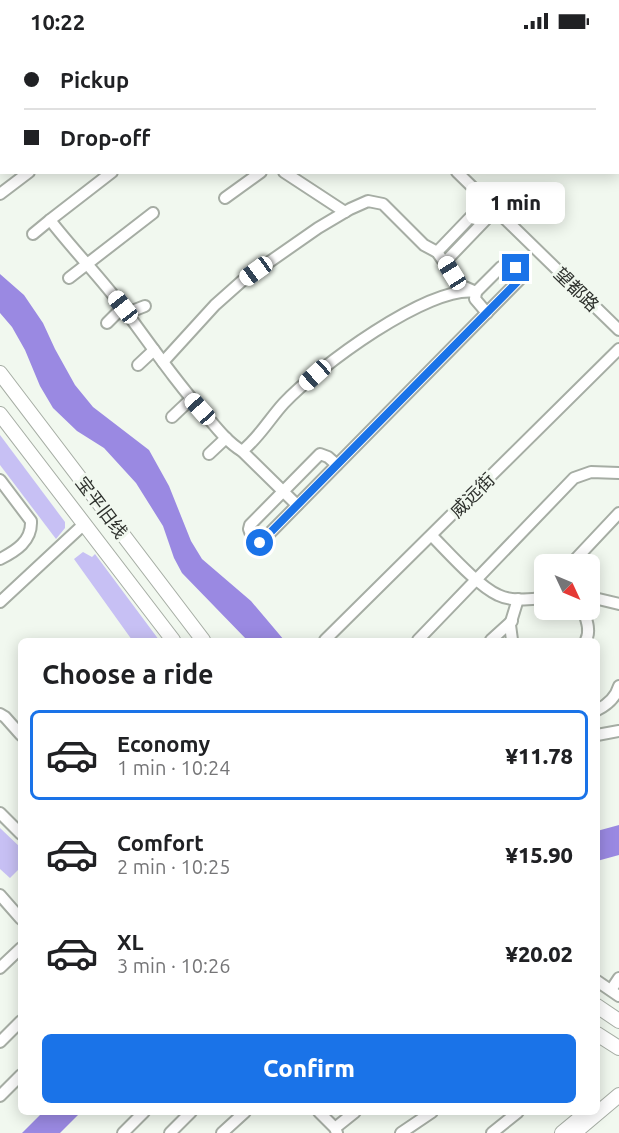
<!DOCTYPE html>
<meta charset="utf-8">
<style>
:root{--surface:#fff;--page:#f2f2f2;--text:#202124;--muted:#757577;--line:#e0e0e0;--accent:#1a73e8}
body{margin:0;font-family:Ubuntu,"Noto Sans SC",sans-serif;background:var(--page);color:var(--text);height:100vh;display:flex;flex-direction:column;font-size:22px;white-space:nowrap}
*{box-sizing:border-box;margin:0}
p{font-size:20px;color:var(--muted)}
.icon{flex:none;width:33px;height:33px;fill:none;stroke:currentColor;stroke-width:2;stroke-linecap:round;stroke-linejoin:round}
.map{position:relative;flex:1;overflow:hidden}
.panel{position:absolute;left:18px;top:596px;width:582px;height:477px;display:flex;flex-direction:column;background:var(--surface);border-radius:9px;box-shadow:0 3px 15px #0003}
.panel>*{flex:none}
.top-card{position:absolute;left:0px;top:0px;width:620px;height:132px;box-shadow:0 3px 15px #0003;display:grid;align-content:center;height:132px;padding:0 24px;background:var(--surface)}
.needle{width:39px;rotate:134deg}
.fabs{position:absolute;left:534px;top:512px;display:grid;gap:12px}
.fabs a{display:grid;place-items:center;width:66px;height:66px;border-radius:9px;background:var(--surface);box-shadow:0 3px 15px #0003;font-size:30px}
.end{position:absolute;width:27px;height:27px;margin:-14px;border:8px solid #1a73e8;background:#fff;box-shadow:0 0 0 3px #fff}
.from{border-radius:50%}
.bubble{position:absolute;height:42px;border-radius:9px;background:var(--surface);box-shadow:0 3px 15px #0003;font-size:20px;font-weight:800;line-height:42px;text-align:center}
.car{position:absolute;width:18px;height:36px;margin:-18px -9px;border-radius:8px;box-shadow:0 0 4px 2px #0007;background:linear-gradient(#fff 24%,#345 0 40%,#fff 0 76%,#345 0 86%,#fff 0)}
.top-card b{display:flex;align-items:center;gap:21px;height:57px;font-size:22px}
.top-card b+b{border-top:2px solid var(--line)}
.top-card i{width:15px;height:15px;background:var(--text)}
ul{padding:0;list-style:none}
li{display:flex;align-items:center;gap:18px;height:90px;margin:0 12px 9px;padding:0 12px;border:3px solid transparent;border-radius:9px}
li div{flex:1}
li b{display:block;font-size:22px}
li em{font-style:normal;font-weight:800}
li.active{border-color:var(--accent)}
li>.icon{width:54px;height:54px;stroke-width:1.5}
h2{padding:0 24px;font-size:27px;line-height:72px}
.primary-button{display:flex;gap:12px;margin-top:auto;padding:12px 24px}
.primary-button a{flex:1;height:69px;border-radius:9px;background:var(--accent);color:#fff;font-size:24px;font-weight:800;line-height:69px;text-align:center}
.status{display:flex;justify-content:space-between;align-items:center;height:42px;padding:0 30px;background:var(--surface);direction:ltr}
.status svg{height:16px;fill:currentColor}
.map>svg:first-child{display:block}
</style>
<div class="status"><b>10:22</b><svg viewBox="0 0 49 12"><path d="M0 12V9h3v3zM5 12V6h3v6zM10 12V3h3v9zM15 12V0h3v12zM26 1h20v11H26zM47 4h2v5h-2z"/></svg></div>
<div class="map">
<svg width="619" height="1091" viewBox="0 0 619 1091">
<rect width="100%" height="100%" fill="#f1f8ef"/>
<g fill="#c7c0f4">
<path d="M 0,393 L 65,480 L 65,486 L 56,497 L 0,423 Z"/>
<path d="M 83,510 L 92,515 L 95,512 L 159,598 L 132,598 L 74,517 Z"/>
<path d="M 0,786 L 21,806 L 21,825 L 10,836 L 0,827 Z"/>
</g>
<g fill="#9a89e2">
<path d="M 0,232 L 24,253 L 43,281 L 55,307 L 75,343 L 93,365 L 149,408 L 169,444 L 191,499 L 202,517 L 251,559 L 284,598 L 247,598 L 182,531 L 174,516 L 163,484 L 136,441 L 104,406 L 77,389 L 53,366 L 40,344 L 25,308 L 12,285 L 0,271 Z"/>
<path d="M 619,783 L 619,813 L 597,819 L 597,789 Z"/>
<path d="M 43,1070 L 81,1070 L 60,1091 L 22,1091 Z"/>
</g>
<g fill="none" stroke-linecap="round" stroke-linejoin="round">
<defs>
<g id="minor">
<path d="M 322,0 L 324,2"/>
<path d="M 5,2 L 7,0"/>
<path d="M 125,2 L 127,0"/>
<path d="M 202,2 L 204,0"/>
<path d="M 0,72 L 2,71"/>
<path d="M 0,95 L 2,94"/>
<path d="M 112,130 L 50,178 C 74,209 101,236 124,267 C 152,305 178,343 209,377 C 219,389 229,401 242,409 L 297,463"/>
<path d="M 284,130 L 345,170"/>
<path d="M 457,130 L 619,288"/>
<path d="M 0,152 L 29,130"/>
<path d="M 225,156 L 261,130"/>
<path d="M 33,192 L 50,178"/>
<path d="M 437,210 L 486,159"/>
<path d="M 445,220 L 495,168"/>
<path d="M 69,236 L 153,171"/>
<path d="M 127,271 L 145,264"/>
<path d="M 107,281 L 123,265"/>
<path d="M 163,320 L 215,263 L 242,239 L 318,186 L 350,167 L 368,159 L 383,162 L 424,203 L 437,210 L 460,243 L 476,250 L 475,257 L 487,271"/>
<path d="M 138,323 L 154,308"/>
<path d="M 172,375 L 191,357"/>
<path d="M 242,409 C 259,396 270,376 284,361 C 317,326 429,242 476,250 L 501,225 L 509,222 L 516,226 L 522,235 L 260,501 L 252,495 L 249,487 L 250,483 L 320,412 L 328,415 L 337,423"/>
<path d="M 209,412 L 226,396"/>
<path d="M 0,438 L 31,479 C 32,499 16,509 0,517"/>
<path d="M 432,494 C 448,510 478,544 498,553 C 512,560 530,557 544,556"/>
<path d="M 571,522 L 619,471"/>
<path d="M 590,555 L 619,562"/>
<path d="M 0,560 L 83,483"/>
<path d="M 583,567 C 586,577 591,588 586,598"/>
<path d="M 325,598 L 619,307"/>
<path d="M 418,598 L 574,436 L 591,430 L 619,431"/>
<path d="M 491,598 L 512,579"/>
<path d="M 512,598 L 510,583 L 518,557"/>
<path d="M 597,668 C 607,663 616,655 619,644"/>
<path d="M 0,672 L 5,675 L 21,693"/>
<path d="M 597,693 L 619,689"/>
<path d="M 0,771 L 21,792"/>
<path d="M 0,853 L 21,877"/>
<path d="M 0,926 L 21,906"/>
<path d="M 597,939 L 619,954"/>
<path d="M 611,948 L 619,936"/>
<path d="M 0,1000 L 21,979"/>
<path d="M 0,1054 L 21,1033"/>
<path d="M 319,1070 L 335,1086 L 337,1091"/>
<path d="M 335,1086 L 355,1070"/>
<path d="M 123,1091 L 144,1070"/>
<path d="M 170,1091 L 191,1070"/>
<path d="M 222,1091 L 245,1070"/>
<path d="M 401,1091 L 432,1070"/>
<path d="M 492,1091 L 518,1070"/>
</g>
<g id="major">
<path d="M 0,331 L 203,598"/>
<path d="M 0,372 L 173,598"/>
<path d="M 597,964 L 619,979"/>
<path d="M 597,992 L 619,1006"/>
<path d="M 562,1091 L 579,1077"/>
<path d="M 574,1091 L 619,1053"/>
</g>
</defs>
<use href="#minor" stroke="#a6ada4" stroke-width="14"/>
<use href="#major" stroke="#a6ada4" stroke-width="16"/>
<use href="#minor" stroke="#fff" stroke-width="10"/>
<use href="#major" stroke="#fff" stroke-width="14"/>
</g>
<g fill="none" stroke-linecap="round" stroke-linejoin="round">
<path stroke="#1a73e8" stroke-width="8" d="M 260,501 L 522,235 L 516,226"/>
</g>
<g text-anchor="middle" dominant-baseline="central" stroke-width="6" stroke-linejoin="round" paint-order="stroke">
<g font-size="18" fill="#2e312d" stroke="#f1f8ef">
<text transform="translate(577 247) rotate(44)">望都路</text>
<text transform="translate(472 453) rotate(-45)">威远街</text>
<text transform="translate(102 465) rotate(53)">宝平旧线</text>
</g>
</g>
</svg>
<div class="fabs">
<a><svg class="needle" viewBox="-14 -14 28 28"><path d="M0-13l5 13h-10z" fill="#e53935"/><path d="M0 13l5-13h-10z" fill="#757577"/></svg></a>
</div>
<i class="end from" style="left:260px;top:501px"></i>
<i class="end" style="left:516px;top:226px"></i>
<div class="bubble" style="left:466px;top:140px;width:99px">1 min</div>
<i class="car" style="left:256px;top:229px;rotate:234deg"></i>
<i class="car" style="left:452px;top:231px;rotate:328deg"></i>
<i class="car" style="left:123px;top:265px;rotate:322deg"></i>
<i class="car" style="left:315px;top:333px;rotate:228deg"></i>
<i class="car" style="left:200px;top:367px;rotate:318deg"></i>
<div class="top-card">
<b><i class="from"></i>Pickup</b>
<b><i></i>Drop-off</b>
</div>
<section class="panel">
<h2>Choose a ride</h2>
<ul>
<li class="active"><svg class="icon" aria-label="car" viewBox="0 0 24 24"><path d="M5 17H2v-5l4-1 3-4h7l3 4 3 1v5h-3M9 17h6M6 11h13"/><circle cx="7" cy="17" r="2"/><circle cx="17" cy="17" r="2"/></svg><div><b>Economy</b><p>1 min · 10:24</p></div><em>¥11.78</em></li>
<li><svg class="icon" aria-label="car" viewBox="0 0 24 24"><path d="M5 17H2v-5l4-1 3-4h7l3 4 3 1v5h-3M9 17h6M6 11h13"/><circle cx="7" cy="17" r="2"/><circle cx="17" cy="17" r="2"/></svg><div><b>Comfort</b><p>2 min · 10:25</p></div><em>¥15.90</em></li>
<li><svg class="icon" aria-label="car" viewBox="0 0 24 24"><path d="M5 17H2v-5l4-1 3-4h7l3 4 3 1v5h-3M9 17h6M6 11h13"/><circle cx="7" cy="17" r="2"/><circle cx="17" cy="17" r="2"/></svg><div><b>XL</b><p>3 min · 10:26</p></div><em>¥20.02</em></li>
</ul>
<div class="primary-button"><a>Confirm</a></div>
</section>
</div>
